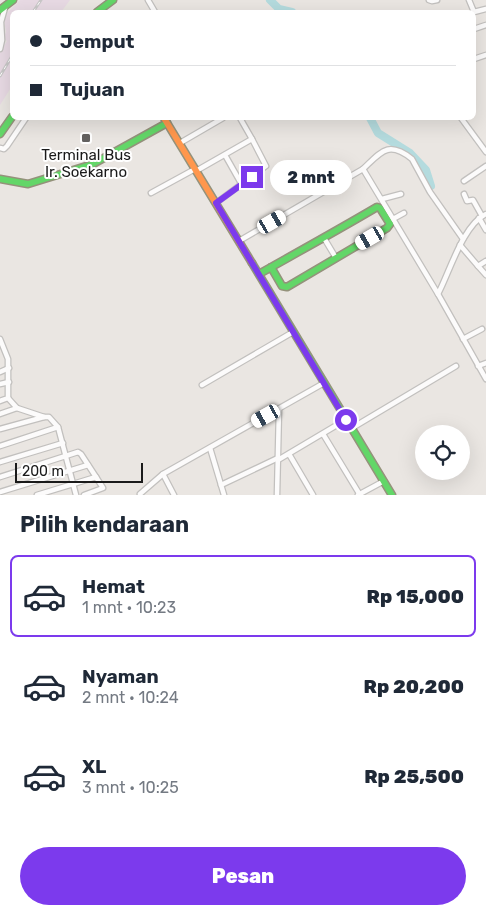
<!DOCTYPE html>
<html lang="id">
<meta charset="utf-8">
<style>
:root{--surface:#fff;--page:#f2f2f3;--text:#1f2937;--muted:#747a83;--line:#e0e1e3;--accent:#7c3aed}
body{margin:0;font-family:Rubik,sans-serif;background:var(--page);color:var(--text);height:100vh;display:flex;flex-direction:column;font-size:19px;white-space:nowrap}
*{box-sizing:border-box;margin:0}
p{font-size:16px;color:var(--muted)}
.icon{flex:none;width:28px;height:28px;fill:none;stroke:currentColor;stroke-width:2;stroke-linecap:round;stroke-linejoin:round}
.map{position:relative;height:495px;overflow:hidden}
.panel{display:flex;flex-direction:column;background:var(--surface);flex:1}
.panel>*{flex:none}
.hud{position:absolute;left:10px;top:10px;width:466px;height:110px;border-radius:8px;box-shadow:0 5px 20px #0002;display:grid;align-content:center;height:110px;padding:0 20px;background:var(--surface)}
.tools{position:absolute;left:415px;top:425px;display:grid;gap:10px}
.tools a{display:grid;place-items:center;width:55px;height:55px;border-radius:50%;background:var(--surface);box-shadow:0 5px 20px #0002;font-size:25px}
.scale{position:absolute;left:15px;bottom:12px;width:128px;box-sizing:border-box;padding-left:5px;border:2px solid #1a1a1a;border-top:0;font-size:14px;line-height:18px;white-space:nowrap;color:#1a1a1a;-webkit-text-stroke:4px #fff;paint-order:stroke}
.end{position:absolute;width:22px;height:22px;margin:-11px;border:6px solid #7c3aed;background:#fff;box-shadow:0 0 0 2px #fff}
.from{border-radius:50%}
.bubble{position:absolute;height:35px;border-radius:18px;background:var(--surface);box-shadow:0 5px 20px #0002;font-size:16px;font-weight:800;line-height:35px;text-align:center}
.car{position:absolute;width:15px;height:30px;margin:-15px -8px;border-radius:6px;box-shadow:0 0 4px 1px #0007;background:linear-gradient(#fff 24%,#345 0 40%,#fff 0 76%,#345 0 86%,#fff 0)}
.hud b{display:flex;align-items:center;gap:18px;height:48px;font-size:19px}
.hud b+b{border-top:1px solid var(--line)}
.hud i{width:12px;height:12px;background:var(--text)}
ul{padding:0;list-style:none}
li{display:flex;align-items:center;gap:15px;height:82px;margin:0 10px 8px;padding:0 10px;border:2px solid transparent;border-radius:8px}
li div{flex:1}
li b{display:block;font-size:19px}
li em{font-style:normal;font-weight:800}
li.active{border-color:var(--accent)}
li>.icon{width:45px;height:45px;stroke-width:1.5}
h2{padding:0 20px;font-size:22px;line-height:60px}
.cta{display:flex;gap:10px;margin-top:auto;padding:10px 20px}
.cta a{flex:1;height:58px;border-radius:30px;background:var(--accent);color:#fff;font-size:20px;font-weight:800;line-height:58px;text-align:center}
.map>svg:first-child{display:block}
</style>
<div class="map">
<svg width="486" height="495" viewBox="0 0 486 495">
<rect width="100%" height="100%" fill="#eae6e2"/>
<path fill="#e8dae4" d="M 20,0 L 70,0 L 61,12 L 12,12 L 12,86 L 0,105 L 0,53 L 7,41 L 3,38 L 6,32 L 4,20 L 8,12 Z"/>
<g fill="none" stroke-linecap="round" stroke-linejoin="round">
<g stroke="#b4dbde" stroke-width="8">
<path d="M 270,0 L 279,9 L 292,12"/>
<path d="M 370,118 L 378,133 L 410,153 L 426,170 L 431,186"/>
</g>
<defs>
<g id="street">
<path d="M 148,0 L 155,12"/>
<path d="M 429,0 L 432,1 L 437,0"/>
<path d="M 469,0 L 474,12 L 486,9"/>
<path d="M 474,29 L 486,25"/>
<path d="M 0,49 L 2,40 L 1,22 L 5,8"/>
<path d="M 474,59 L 486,55"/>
<path d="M 240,118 L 252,139"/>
<path d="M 461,118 L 486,152"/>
<path d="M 180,143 L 223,118"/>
<path d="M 0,148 L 4,149 L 7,146 L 26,118"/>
<path d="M 225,155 L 242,185"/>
<path d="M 363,169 C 381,152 388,140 412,159 L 430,192 L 463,239"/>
<path d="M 196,171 L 252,139 L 266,166 L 216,203"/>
<path d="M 464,181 L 486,166"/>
<path d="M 151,193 L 195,169"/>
<path d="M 464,194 L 467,201 L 473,200 L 482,216"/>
<path d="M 382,199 L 401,194"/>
<path d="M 486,214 C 463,225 450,271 438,294 L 486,379"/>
<path d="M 479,218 L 486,230"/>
<path d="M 393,219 L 404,213"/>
<path d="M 324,238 L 336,258"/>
<path d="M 239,241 L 363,169 L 438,294"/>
<path d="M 460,245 L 478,266 L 486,261"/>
<path d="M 478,266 L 486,275"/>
<path d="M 0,339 L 8,359 L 8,398 L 0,401"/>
<path d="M 463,339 L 482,329"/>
<path d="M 478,366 L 486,363"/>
<path d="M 0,372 L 9,368"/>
<path d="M 0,384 L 9,382"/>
<path d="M 202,385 L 293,332"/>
<path d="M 8,398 L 17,408 L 44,417"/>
<path d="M 0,414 L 17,408"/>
<path d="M 352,428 L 456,366"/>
<path d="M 0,429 L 44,417 L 49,417 L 58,427 L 76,495"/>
<path d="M 323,434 L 360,495"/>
<path d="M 0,446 L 58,427"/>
<path d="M 210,448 L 224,495"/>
<path d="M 289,454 L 313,495"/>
<path d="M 278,460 L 347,419"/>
<path d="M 0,462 L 63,443"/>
<path d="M 163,474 L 174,495"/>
<path d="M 0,477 L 78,452 L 81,454 L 96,477 L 37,495"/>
<path d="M 221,485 L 278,458"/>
<path d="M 0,492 L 88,465"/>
<path d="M 140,494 L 163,474 L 324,383"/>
<path d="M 84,495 L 103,488 L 96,477"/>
<path d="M 277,495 L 279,409"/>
<path d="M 358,495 L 384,481"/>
</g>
<g id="fast">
<path d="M 0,10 L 13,0"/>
<path d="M 97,12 L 113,0"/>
<path d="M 0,134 L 12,117"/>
<path d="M 0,179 L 28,184 L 93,164 L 167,123"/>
<path d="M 252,263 L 392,495"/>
<path d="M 259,274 C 298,252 338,230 377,207 L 380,208 L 390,224 L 387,228 L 287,287 L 282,286 L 271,267"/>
</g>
<path id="slow" d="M 164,118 L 252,263"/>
</defs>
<use href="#street" stroke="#c2c0be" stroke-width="7"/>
<use href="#fast" stroke="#94927b" stroke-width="9"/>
<use href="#slow" stroke="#94927b" stroke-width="9"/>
<use href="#street" stroke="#fcfbfb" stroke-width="4.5"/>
<use href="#fast" stroke="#63d668" stroke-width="6"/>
<use href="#slow" stroke="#ff974d" stroke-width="6"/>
<defs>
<g id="rail">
<path d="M 33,12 L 41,0"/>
<path d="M 0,76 L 12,56"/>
</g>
</defs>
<use href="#rail" stroke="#c9c8c8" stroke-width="3"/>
<use href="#rail" stroke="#fff" stroke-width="1" stroke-dasharray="4" stroke-linecap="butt"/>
</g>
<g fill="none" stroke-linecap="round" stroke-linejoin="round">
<path stroke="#7c3aed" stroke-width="6" d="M 252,177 L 216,203 L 346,420"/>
</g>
<rect fill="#636160" stroke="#fff" stroke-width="2" x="81" y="133" width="10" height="10" rx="2.5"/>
<g text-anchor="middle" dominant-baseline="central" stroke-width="4" stroke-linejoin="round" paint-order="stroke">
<g font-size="15" fill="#1a1a1a" stroke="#fff">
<text x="86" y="155">Terminal Bus<tspan x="86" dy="17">Ir. Soekarno</tspan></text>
</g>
</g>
</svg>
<div class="tools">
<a><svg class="icon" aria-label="locate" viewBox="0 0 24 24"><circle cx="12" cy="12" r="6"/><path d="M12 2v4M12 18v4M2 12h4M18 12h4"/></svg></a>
</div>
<div class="scale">200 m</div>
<i class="end from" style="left:346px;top:420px"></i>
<i class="end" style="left:252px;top:177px"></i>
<div class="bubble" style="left:270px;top:160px;width:82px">2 mnt</div>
<i class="car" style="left:272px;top:222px;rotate:60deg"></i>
<i class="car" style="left:370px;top:238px;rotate:240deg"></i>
<i class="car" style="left:266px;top:416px;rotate:241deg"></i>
<div class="hud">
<b><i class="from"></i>Jemput</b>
<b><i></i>Tujuan</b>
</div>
</div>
<section class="panel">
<h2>Pilih kendaraan</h2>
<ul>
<li class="active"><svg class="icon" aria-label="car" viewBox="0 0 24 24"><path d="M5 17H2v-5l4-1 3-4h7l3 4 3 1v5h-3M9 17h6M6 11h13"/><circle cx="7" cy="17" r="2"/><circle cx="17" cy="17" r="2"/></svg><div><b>Hemat</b><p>1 mnt · 10:23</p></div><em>Rp 15,000</em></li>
<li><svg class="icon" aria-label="car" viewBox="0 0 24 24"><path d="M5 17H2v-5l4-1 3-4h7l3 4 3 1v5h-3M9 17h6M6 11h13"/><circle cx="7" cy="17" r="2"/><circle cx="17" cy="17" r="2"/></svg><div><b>Nyaman</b><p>2 mnt · 10:24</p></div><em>Rp 20,200</em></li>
<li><svg class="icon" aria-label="car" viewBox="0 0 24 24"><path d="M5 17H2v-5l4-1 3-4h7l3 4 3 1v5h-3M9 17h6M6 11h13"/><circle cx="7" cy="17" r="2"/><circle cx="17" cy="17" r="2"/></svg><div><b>XL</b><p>3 mnt · 10:25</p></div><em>Rp 25,500</em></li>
</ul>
<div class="cta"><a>Pesan</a></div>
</section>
